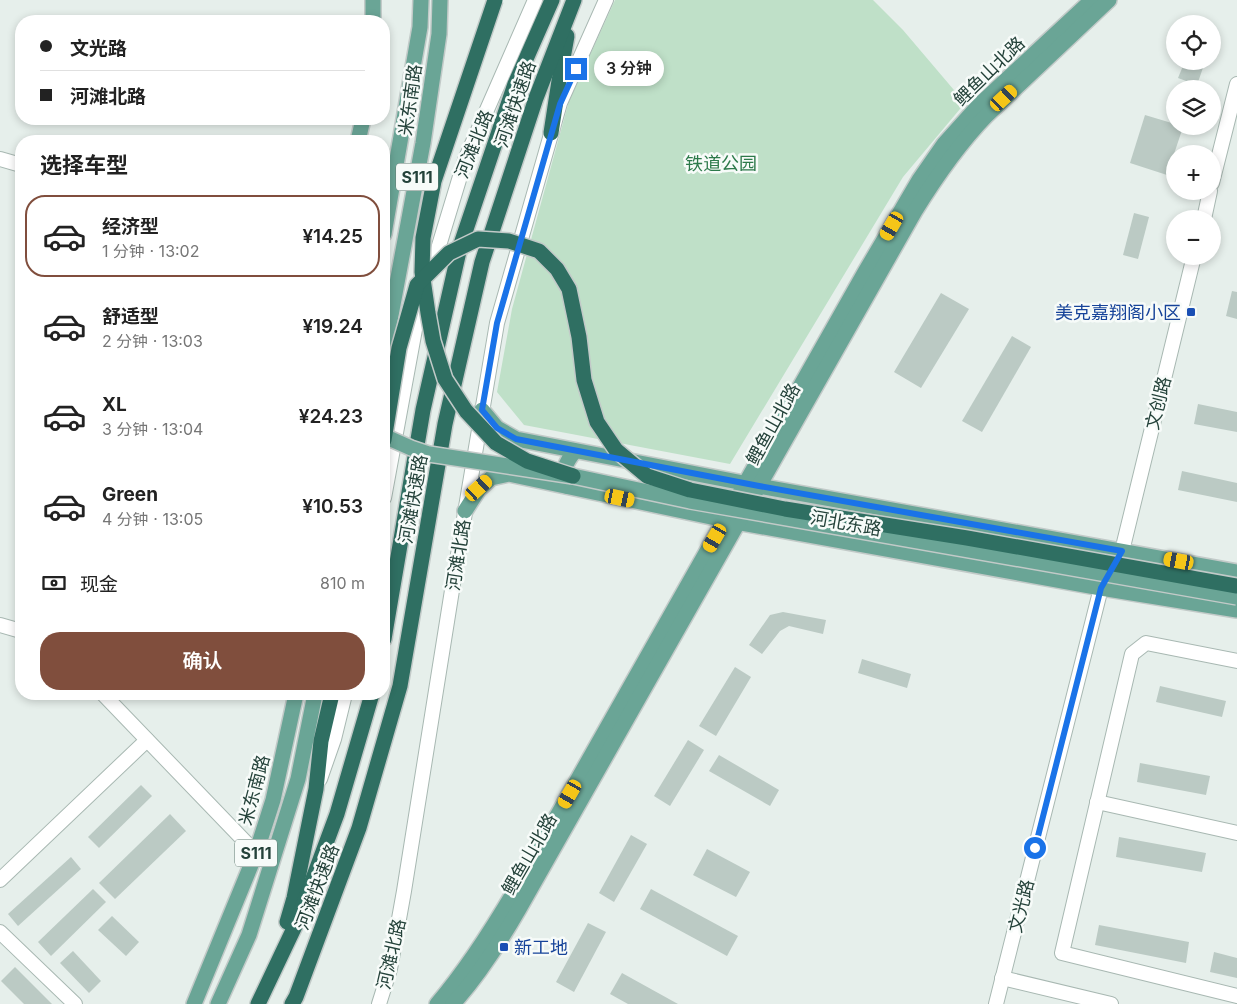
<!DOCTYPE html>
<html lang="zh">
<meta charset="utf-8">
<style>
:root{--surface:#fff;--page:#f2f2f2;--text:#222;--muted:#767676;--line:#e0e0e0;--accent:#804e3d}
body{margin:0;font-family:Inter,"Noto Sans SC",sans-serif;background:var(--page);color:var(--text);height:100vh;display:flex;flex-direction:column;font-size:19px;white-space:nowrap}
*{box-sizing:border-box;margin:0}
p{font-size:16px;color:var(--muted)}
.icon{flex:none;width:28px;height:28px;fill:none;stroke:currentColor;stroke-width:2;stroke-linecap:round;stroke-linejoin:round}
.map{position:relative;flex:1;overflow:hidden}
.details{position:absolute;left:15px;top:135px;width:375px;height:565px;display:flex;flex-direction:column;background:var(--surface);border-radius:20px;box-shadow:0 2px 8px #0003}
.details>*{flex:none}
.banner{position:absolute;left:15px;top:15px;width:375px;height:110px;border-radius:20px;box-shadow:0 2px 8px #0003;display:grid;align-content:center;height:110px;padding:0 25px;background:var(--surface)}
.tools{position:absolute;left:1166px;top:15px;display:grid;gap:10px}
.tools a{display:grid;place-items:center;width:55px;height:55px;border-radius:50%;background:var(--surface);box-shadow:0 2px 8px #0003;font-size:25px}
.end{position:absolute;width:22px;height:22px;margin:-11px;border:6px solid #1a73e8;background:#fff;box-shadow:0 0 0 2px #fff}
.from{border-radius:50%}
.bubble{position:absolute;height:35px;border-radius:18px;background:var(--surface);box-shadow:0 2px 8px #0003;font-size:16px;font-weight:600;line-height:35px;text-align:center}
.car{position:absolute;width:15px;height:30px;margin:-15px -8px;border-radius:6px;box-shadow:0 0 4px 1px #0007;background:linear-gradient(#f5c518 24%,#345 0 40%,#f5c518 0 76%,#345 0 86%,#f5c518 0)}
.banner b{display:flex;align-items:center;gap:18px;height:48px;font-size:19px}
.banner b+b{border-top:1px solid var(--line)}
.banner i{width:12px;height:12px;background:var(--text)}
ul{padding:0;list-style:none}
li{display:flex;align-items:center;gap:15px;height:82px;margin:0 10px 8px;padding:0 15px;border:2px solid transparent;border-radius:20px}
li div{flex:1}
li b{display:block;font-size:19px}
li em{font-style:normal;font-weight:600}
li.on{border-color:var(--accent)}
li>.icon{width:45px;height:45px;stroke-width:1.5}
h2{padding:0 25px;font-size:22px;line-height:60px}
.pay{display:flex;align-items:center;gap:12px;height:55px;padding:0 25px;font-size:19px}
.pay p{margin-inline-start:auto}
.cta{display:flex;gap:10px;margin-top:auto;padding:10px 25px}
.cta a{flex:1;height:58px;border-radius:20px;background:var(--accent);color:#fff;font-size:20px;font-weight:600;line-height:58px;text-align:center}
.map>svg:first-child{display:block}
</style>
<div class="map">
<svg width="1237" height="1004" viewBox="0 0 1237 1004">
<rect width="100%" height="100%" fill="#e6efeb"/>
<path fill="#bfe0c8" d="M 615,0 L 873,0 L 903,30 L 965,103 L 903,177 L 730,464 L 524,425 L 497,392 L 512,309 L 569,101 Z"/>
<g fill="#bbcac4">
<path d="M 1185,61 L 1202,61 L 1205,62 L 1197,85 L 1178,78 Z"/>
<path d="M 1145,115 L 1175,124 L 1175,126 L 1183,127 L 1167,175 L 1130,163 Z"/>
<path d="M 1134,213 L 1149,217 L 1138,259 L 1123,255 Z"/>
<path d="M 1232,291 L 1237,292 L 1237,319 L 1226,316 Z"/>
<path d="M 941,293 L 969,309 L 921,388 L 894,372 Z"/>
<path d="M 1012,336 L 1031,347 L 982,432 L 962,421 Z"/>
<path d="M 1198,404 L 1237,412 L 1237,432 L 1194,424 Z"/>
<path d="M 1182,471 L 1237,483 L 1237,502 L 1178,490 Z"/>
<path d="M 783,612 L 826,620 L 823,634 L 789,626 L 780,631 L 762,654 L 749,645 L 770,615 Z"/>
<path d="M 862,659 L 911,674 L 907,688 L 858,673 Z"/>
<path d="M 735,667 L 751,677 L 716,736 L 699,726 Z"/>
<path d="M 1160,686 L 1226,701 L 1222,717 L 1156,702 Z"/>
<path d="M 688,740 L 704,750 L 670,806 L 654,796 Z"/>
<path d="M 719,755 L 779,790 L 770,806 L 709,771 Z"/>
<path d="M 1140,763 L 1210,776 L 1206,795 L 1137,782 Z"/>
<path d="M 141,785 L 152,796 L 99,848 L 88,837 Z"/>
<path d="M 170,814 L 186,831 L 115,899 L 99,883 Z"/>
<path d="M 631,835 L 647,844 L 614,902 L 599,893 Z"/>
<path d="M 1119,837 L 1206,853 L 1202,872 L 1116,857 Z"/>
<path d="M 707,849 L 750,872 L 736,897 L 693,875 Z"/>
<path d="M 71,857 L 81,869 L 18,926 L 8,914 Z"/>
<path d="M 93,889 L 106,902 L 51,956 L 38,942 Z"/>
<path d="M 651,889 L 738,936 L 727,956 L 640,909 Z"/>
<path d="M 112,916 L 139,942 L 126,956 L 98,930 Z"/>
<path d="M 588,923 L 606,932 L 574,992 L 556,982 Z"/>
<path d="M 1099,925 L 1189,942 L 1186,963 L 1095,945 Z"/>
<path d="M 73,951 L 101,981 L 89,993 L 60,963 Z"/>
<path d="M 1214,952 L 1237,958 L 1237,978 L 1210,972 Z"/>
<path d="M 15,967 L 52,1004 L 24,1004 L 1,981 Z"/>
<path d="M 622,973 L 678,1004 L 628,1004 L 610,994 Z"/>
</g>
<g fill="none" stroke-linecap="round" stroke-linejoin="round">
<defs>
<g id="minor">
<path d="M 0,159 L 21,165"/>
<path d="M 1212,183 L 1237,84"/>
<path d="M 1204,219 L 1210,191"/>
<path d="M 431,272 L 465,160 L 535,0"/>
<path d="M 384,498 L 416,324 L 425,293"/>
<path d="M 1116,560 L 1122,551 L 1194,256"/>
<path d="M 0,625 L 21,631"/>
<path d="M 1237,661 L 1146,643 L 1132,654 L 1062,953 L 1237,996"/>
<path d="M 103,694 L 256,853"/>
<path d="M 320,779 L 334,739 L 345,694"/>
<path d="M 1097,802 L 1237,833"/>
<path d="M 0,880 L 147,740"/>
<path d="M 0,932 L 75,1004"/>
<path d="M 1002,978 L 1111,1004"/>
<path d="M 379,1004 L 390,969 L 404,891 L 453,584 L 497,323 L 560,103 L 606,0"/>
<path d="M 996,1004 L 1101,588 L 1106,579"/>
</g>
<g id="major">
<path d="M 373,0 L 373,21"/>
<path d="M 358,141 L 363,119"/>
<path d="M 384,234 L 420,27 L 421,0"/>
<path d="M 384,353 L 423,143 L 439,34 L 440,0"/>
<path d="M 482,410 L 497,428 L 516,439 L 759,486 L 1237,572"/>
<path d="M 567,486 C 562,470 565,463 575,451"/>
<path d="M 465,511 L 479,489 L 491,478 L 509,474 L 725,520 L 1101,588 L 1237,610"/>
<path d="M 194,1004 L 256,853 L 273,800 L 296,694"/>
<path d="M 218,1004 L 249,935 L 298,779 L 315,694"/>
<path d="M 437,1004 C 466,970 491,931 514,892 L 865,272 L 919,180 L 944,144 L 979,105 L 1092,0"/>
<path d="M 453,1004 C 479,975 500,942 519,909 L 915,211 C 936,177 958,145 986,116 L 1109,0"/>
</g>
<g id="highway">
<path d="M 551,133 L 559,81 L 567,36"/>
<path d="M 384,639 L 423,410 L 460,247 L 515,84 L 552,0"/>
<path d="M 287,922 L 294,898 L 316,789 L 321,741 L 332,694"/>
<path d="M 258,1004 L 296,924 L 337,814 L 372,694"/>
<path d="M 292,1004 L 296,997 L 359,828 L 400,686 L 445,424 L 482,262 L 536,98 L 574,0"/>
</g>
</defs>
<use href="#minor" stroke="#a8b8b2" stroke-width="16"/>
<use href="#major" stroke="#c2cac8" stroke-width="18"/>
<use href="#highway" stroke="#c2cac8" stroke-width="18"/>
<use href="#minor" stroke="#fff" stroke-width="14"/>
<use href="#major" stroke="#6aa596" stroke-width="15"/>
<use href="#highway" stroke="#2f6f62" stroke-width="15"/>
<defs>
<path id="major-bridge" d="M 384,436 L 411,448 L 429,454 L 573,476 L 690,501 L 1237,597"/>
<g id="highway-bridge">
<path d="M 495,0 L 434,181 L 423,238 L 422,272 L 428,313 L 433,341 L 445,379 L 466,411 L 496,443 L 527,461 L 573,476"/>
<path d="M 384,440 L 399,348 L 417,285 L 449,253 L 478,239 L 509,241 L 539,251 L 557,269 L 569,289 L 579,337 L 584,380 L 597,422 L 616,450 L 647,476 L 690,490 L 785,509 L 967,538 L 1237,586"/>
</g>
</defs>
<use href="#major-bridge" stroke="#c2cac8" stroke-width="18" stroke-linecap="butt"/>
<use href="#highway-bridge" stroke="#c2cac8" stroke-width="18" stroke-linecap="butt"/>
<use href="#major-bridge" stroke="#6aa596" stroke-width="15"/>
<use href="#highway-bridge" stroke="#2f6f62" stroke-width="15"/>
</g>
<g fill="none" stroke-linecap="round" stroke-linejoin="round">
<path stroke="#1a73e8" stroke-width="6" d="M 576,69 L 560,104 L 497,323 L 482,410 L 497,428 L 516,439 L 759,486 L 1122,551 L 1101,588 L 1035,848"/>
</g>
<g fill="#1a4fb4" stroke="#f7fbf9" stroke-width="2">
<rect x="1186" y="307" width="10" height="10" rx="2.5"/>
<rect x="499" y="942" width="10" height="10" rx="2.5"/>
</g>
<g text-anchor="middle" dominant-baseline="central" stroke-width="5" stroke-linejoin="round" paint-order="stroke">
<g fill="#f7fbf9" stroke="#637a73" stroke-width="1">
<rect x="396" y="163.5" width="42" height="27" rx="4"/>
<rect x="235" y="839.5" width="42" height="27" rx="4"/>
</g>
<g font-size="16" font-weight="bold" fill="#24423a">
<text x="417" y="177">S111</text>
<text x="256" y="853">S111</text>
</g>
<g font-size="18" fill="#24423a" stroke="#f7fbf9">
<text transform="translate(989 71) rotate(-44)">鲤鱼山北路</text>
<text transform="translate(410 100) rotate(-82)">米东南路</text>
<text transform="translate(515 104) rotate(-71)">河滩快速路</text>
<text transform="translate(474 144) rotate(-68)">河滩北路</text>
<text transform="translate(1158 403) rotate(-76)">文创路</text>
<text transform="translate(773 424) rotate(-61)">鲤鱼山北路</text>
<text transform="translate(413 499) rotate(-80)">河滩快速路</text>
<text transform="translate(846 523) rotate(10)">河北东路</text>
<text transform="translate(458 555) rotate(-81)">河滩北路</text>
<text transform="translate(254 790) rotate(-75)">米东南路</text>
<text transform="translate(529 854) rotate(-60)">鲤鱼山北路</text>
<text transform="translate(317 887) rotate(-69)">河滩快速路</text>
<text transform="translate(1021 906) rotate(-76)">文光路</text>
<text transform="translate(391 954) rotate(-77)">河滩北路</text>
</g>
<g font-size="18" fill="#2d7a4b" stroke="#f7fbf9">
<text x="721" y="163">铁道公园</text>
</g>
<g font-size="18" fill="#164399" stroke="#f7fbf9" text-anchor="end">
<text x="1181" y="312">美克嘉翔阁小区</text>
<text x="514" y="947" text-anchor="start">新工地</text>
</g>
</g>
</svg>
<div class="tools">
<a><svg class="icon" aria-label="locate" viewBox="0 0 24 24"><circle cx="12" cy="12" r="6"/><path d="M12 2v4M12 18v4M2 12h4M18 12h4"/></svg></a>
<a><svg class="icon" aria-label="layers" viewBox="0 0 24 24"><path d="M12 4l9 5-9 5-9-5zM3 14l9 5 9-5"/></svg></a>
<a>+</a>
<a>−</a>
</div>
<i class="end from" style="left:1035px;top:848px"></i>
<i class="end" style="left:576px;top:69px"></i>
<div class="bubble" style="left:594px;top:51px;width:70px">3 分钟</div>
<i class="car" style="left:1004px;top:98px;rotate:47deg"></i>
<i class="car" style="left:892px;top:226px;rotate:210deg"></i>
<i class="car" style="left:479px;top:488px;rotate:48deg"></i>
<i class="car" style="left:620px;top:498px;rotate:102deg"></i>
<i class="car" style="left:715px;top:538px;rotate:210deg"></i>
<i class="car" style="left:1179px;top:561px;rotate:280deg"></i>
<i class="car" style="left:570px;top:794px;rotate:210deg"></i>
<div class="banner">
<b><i class="from"></i>文光路</b>
<b><i></i>河滩北路</b>
</div>
<section class="details">
<h2>选择车型</h2>
<ul>
<li class="on"><svg class="icon" aria-label="car" viewBox="0 0 24 24"><path d="M5 17H2v-5l4-1 3-4h7l3 4 3 1v5h-3M9 17h6M6 11h13"/><circle cx="7" cy="17" r="2"/><circle cx="17" cy="17" r="2"/></svg><div><b>经济型</b><p>1 分钟 · 13:02</p></div><em>¥14.25</em></li>
<li><svg class="icon" aria-label="car" viewBox="0 0 24 24"><path d="M5 17H2v-5l4-1 3-4h7l3 4 3 1v5h-3M9 17h6M6 11h13"/><circle cx="7" cy="17" r="2"/><circle cx="17" cy="17" r="2"/></svg><div><b>舒适型</b><p>2 分钟 · 13:03</p></div><em>¥19.24</em></li>
<li><svg class="icon" aria-label="car" viewBox="0 0 24 24"><path d="M5 17H2v-5l4-1 3-4h7l3 4 3 1v5h-3M9 17h6M6 11h13"/><circle cx="7" cy="17" r="2"/><circle cx="17" cy="17" r="2"/></svg><div><b>XL</b><p>3 分钟 · 13:04</p></div><em>¥24.23</em></li>
<li><svg class="icon" aria-label="car" viewBox="0 0 24 24"><path d="M5 17H2v-5l4-1 3-4h7l3 4 3 1v5h-3M9 17h6M6 11h13"/><circle cx="7" cy="17" r="2"/><circle cx="17" cy="17" r="2"/></svg><div><b>Green</b><p>4 分钟 · 13:05</p></div><em>¥10.53</em></li>
</ul>
<div class="pay"><svg class="icon" aria-label="cash" viewBox="0 0 24 24"><path d="M3 7h18v10H3z"/><circle cx="12" cy="12" r="2"/></svg>现金<p>810 m</p></div>
<div class="cta"><a>确认</a></div>
</section>
</div>
